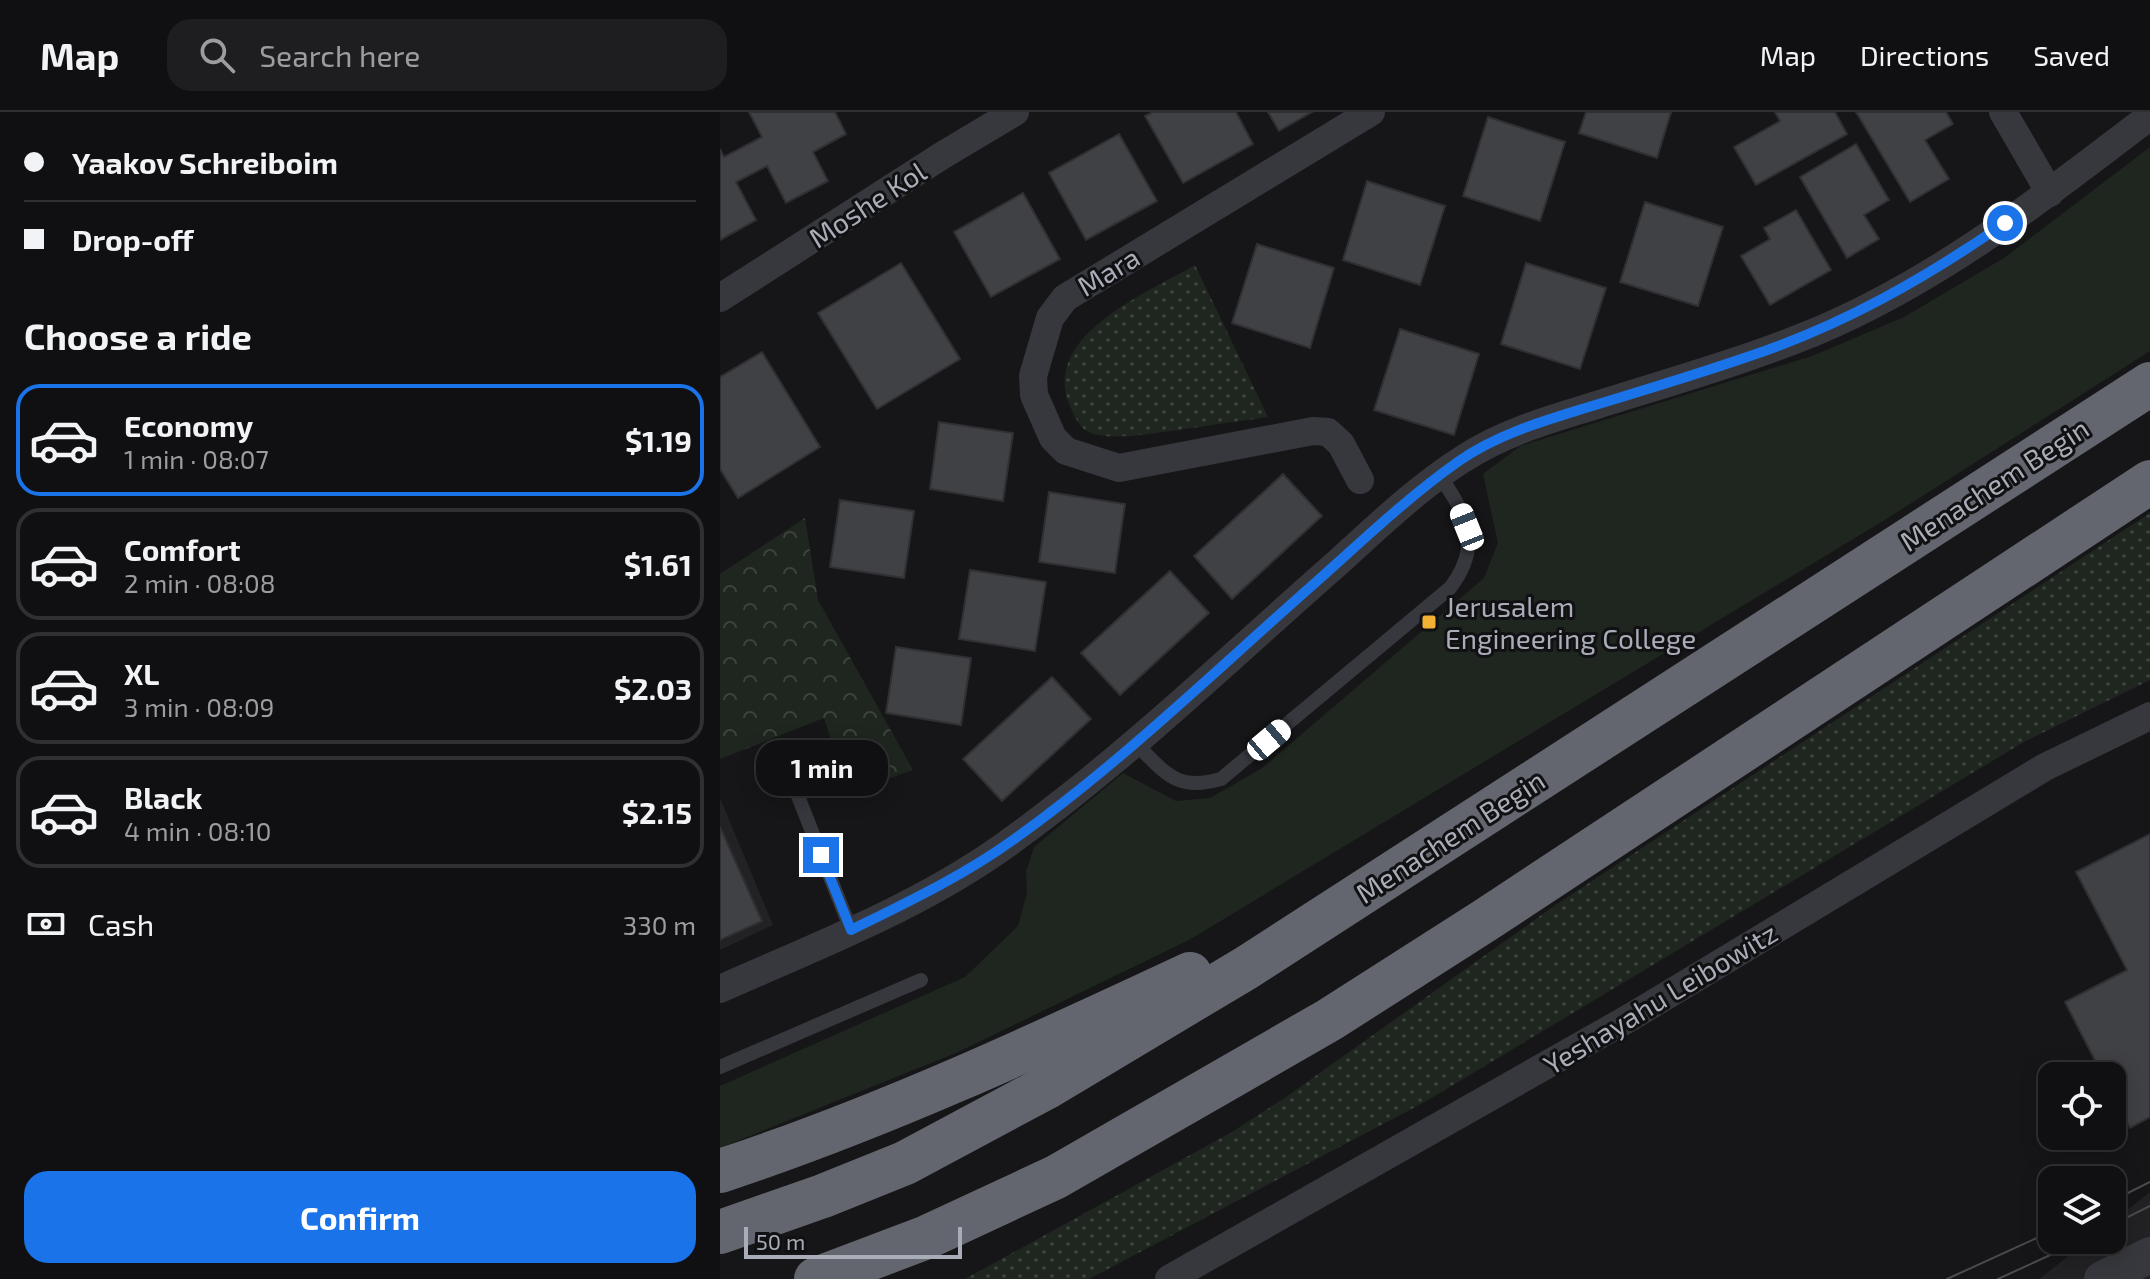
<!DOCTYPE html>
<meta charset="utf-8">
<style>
:root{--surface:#101012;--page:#1e1e20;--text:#f1f3f6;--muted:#9c9d9f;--line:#303032;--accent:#1a73e8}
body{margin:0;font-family:"Exo 2",sans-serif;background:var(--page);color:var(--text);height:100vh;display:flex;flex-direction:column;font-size:30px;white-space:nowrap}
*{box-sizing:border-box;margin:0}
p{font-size:26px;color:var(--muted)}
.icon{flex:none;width:44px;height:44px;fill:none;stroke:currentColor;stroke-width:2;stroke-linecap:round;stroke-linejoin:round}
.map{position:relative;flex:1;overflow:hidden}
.details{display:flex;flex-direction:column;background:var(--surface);width:720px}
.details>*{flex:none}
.guide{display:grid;align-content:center;height:176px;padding:0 24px;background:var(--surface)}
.buttons{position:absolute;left:1318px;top:950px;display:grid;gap:16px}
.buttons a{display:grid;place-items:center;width:88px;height:88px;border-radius:16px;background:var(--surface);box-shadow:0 4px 20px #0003,0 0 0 2px var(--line);font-size:40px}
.scale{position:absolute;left:24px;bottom:20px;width:218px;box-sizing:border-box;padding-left:8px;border:4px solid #a8adb8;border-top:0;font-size:22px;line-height:28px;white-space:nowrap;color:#a8adb8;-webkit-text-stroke:6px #111113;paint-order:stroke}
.end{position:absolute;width:36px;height:36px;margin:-18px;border:10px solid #1a73e8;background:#fff;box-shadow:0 0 0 4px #fff}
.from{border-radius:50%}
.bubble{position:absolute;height:56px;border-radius:24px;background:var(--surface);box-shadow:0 4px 20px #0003,0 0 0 2px var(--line);font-size:26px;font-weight:700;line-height:56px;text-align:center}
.car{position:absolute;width:24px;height:48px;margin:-24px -12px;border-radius:10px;box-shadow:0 0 6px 2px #0007;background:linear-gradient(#fff 24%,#345 0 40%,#fff 0 76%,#345 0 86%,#fff 0)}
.guide b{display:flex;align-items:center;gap:28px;height:76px;font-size:30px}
.guide b+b{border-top:2px solid var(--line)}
.guide i{width:20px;height:20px;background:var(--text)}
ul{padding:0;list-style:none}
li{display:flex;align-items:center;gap:24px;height:112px;margin:0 16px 12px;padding:0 8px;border:4px solid var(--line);border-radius:24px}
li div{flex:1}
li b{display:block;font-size:30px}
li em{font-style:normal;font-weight:700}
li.on{border-color:var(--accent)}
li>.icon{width:72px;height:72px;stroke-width:1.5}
h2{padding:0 24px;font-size:36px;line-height:96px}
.pay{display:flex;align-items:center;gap:20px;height:88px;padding:0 24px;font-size:30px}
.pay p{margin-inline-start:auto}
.button{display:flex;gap:16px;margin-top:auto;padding:16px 24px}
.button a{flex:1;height:92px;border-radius:24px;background:var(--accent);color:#fff;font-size:32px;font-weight:700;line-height:92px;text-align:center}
header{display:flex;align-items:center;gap:48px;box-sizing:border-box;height:112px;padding:0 40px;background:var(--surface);border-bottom:2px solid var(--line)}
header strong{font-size:38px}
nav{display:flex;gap:44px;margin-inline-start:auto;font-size:28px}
.search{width:560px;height:72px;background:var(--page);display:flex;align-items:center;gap:20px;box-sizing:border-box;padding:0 28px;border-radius:24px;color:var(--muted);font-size:30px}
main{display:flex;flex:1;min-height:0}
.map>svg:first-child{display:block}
</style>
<header>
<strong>Map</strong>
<div class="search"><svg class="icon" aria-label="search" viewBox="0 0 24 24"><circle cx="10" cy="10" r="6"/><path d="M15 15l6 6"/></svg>Search here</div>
<nav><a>Map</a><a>Directions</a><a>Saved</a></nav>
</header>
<main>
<section class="details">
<div class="guide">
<b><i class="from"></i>Yaakov Schreiboim</b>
<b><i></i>Drop-off</b>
</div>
<h2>Choose a ride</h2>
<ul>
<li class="on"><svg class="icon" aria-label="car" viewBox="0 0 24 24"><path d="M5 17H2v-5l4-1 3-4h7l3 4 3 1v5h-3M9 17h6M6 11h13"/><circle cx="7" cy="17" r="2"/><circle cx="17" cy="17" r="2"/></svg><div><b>Economy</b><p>1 min · 08:07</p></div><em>$1.19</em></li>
<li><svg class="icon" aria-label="car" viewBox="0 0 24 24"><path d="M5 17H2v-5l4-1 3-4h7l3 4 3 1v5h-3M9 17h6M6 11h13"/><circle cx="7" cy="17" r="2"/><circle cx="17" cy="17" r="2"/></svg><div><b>Comfort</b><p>2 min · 08:08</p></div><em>$1.61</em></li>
<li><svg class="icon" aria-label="car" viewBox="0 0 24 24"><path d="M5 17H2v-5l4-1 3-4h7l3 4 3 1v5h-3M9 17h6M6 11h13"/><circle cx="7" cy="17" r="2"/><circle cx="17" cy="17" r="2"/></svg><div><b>XL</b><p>3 min · 08:09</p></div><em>$2.03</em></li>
<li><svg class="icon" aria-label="car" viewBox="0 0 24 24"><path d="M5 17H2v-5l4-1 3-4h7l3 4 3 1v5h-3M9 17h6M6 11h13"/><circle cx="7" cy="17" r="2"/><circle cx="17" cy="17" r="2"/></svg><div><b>Black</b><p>4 min · 08:10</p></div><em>$2.15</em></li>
</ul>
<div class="pay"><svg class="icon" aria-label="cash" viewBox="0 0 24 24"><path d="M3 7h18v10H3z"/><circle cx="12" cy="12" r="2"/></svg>Cash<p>330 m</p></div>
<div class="button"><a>Confirm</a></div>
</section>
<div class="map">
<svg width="1430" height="1167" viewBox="0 0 1430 1167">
<defs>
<pattern id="forest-crowns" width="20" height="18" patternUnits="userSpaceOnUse" patternTransform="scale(2)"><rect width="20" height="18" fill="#1e261f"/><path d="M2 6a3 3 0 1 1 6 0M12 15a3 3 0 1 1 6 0" fill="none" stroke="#3c433d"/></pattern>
<pattern id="park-dots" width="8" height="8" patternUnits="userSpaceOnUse" patternTransform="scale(2)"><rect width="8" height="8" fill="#1e261f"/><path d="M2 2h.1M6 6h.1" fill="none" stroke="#3c433d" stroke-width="1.8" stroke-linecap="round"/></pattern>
</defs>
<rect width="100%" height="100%" fill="#161618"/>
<g fill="#222225">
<path d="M 0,686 L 53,813 L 0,838 Z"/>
<path d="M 1430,1080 L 1430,1167 L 1319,1167 L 1369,1128 L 1392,1128 L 1392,1110 Z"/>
</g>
<path fill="#1e261f" d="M 1430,35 L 1430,239 L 1168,406 L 469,828 L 236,941 L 0,1036 L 0,974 L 245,865 L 298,814 L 307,781 L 306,760 L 314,735 L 403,661 L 456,689 L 490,686 L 542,656 L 764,466 L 778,431 L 763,362 L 800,334 L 1092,244 L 1184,205 L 1284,146 Z"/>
<path fill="url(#forest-crowns)" d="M 85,406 L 98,488 L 193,658 L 128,681 L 104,606 L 0,647 L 0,462 Z"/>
<g fill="url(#park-dots)">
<path d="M 475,153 L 548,305 C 516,310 483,314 451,319 C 427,322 402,327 378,323 C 362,321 356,308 350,294 C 320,223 428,181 475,153 Z"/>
<path d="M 1430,401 L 1430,568 L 1304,630 L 703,991 L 369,1167 L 245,1167 L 512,1020 L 566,985 L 837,792 Z"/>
</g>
<g fill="#404145" stroke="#303034" stroke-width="2">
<path d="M 29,0 L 115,0 L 126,22 L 93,40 L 108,69 L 66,91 L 47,54 L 16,70 L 36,108 L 0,128 L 0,37 L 4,45 L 42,25 Z"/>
<path d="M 433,0 L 516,0 L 533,32 L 463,71 L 425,4 Z"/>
<path d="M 548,0 L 592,0 L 559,19 Z"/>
<path d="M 866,0 L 951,0 L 937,46 L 859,21 Z"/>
<path d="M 1055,0 L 1115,0 L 1127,22 L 1036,73 L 1014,35 L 1060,9 Z"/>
<path d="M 1136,0 L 1226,0 L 1233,12 L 1205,28 L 1229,67 L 1190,90 Z"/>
<path d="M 768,5 L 845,30 L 820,109 L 743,84 Z"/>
<path d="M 399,22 L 437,89 L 366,128 L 329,61 Z"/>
<path d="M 1136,32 L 1169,88 L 1144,103 L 1159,127 L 1127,146 L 1080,65 Z"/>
<path d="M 647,69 L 725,94 L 700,173 L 623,148 Z"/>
<path d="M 303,81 L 340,147 L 271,185 L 234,120 Z"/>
<path d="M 925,90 L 1003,115 L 978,194 L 900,170 Z"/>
<path d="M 1076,98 L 1111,158 L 1050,193 L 1021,144 L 1050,127 L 1044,116 Z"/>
<path d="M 537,132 L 614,156 L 590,236 L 512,211 Z"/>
<path d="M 181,151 L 240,247 L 157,297 L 98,201 Z"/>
<path d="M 806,151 L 886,176 L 860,257 L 781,232 Z"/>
<path d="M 680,217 L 759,242 L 734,323 L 654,298 Z"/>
<path d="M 42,240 L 100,335 L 18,386 L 0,357 L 0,265 Z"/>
<path d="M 219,310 L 293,321 L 283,389 L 210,377 Z"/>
<path d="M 563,362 L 602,404 L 512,487 L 474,444 Z"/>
<path d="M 329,380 L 405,392 L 395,461 L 319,450 Z"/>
<path d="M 120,388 L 194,399 L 184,466 L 110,455 Z"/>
<path d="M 250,458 L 326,470 L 315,539 L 239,527 Z"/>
<path d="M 450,459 L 489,501 L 400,583 L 361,541 Z"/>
<path d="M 176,535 L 251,546 L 241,613 L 166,601 Z"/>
<path d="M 332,565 L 371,607 L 282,689 L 243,647 Z"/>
<path d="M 0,715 L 42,809 L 0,828 Z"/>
<path d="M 1430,722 L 1430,1005 L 1410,1016 L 1392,981 L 1392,964 L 1383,964 L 1345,890 L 1407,858 L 1356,760 Z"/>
</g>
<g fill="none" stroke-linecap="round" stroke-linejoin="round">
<g stroke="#37383d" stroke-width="14">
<path d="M 414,630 C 445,660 455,680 501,667 L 730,476 C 763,433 747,404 720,364"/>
<path d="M 70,664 L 131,818"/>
<path d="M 0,955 L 201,868"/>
</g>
<g stroke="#37383d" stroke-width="28">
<path d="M 1283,0 L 1330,81"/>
<path d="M 0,186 L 223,43 L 295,0"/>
<path d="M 640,368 L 621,332 L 608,320 L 593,319 L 399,356 L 346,339 L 333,326 L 314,283 L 313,264 L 330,206 L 345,186 L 651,0"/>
<path d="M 0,877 C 99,833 207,792 295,726 C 405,646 504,551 606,461 C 649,423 695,377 743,347 C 784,320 831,307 877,293 C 950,270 1024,249 1095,220 C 1219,168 1324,85 1430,4"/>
<path d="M 449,1167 L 911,905 L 1325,655 L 1430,604"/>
</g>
<path stroke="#37383d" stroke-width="36" d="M 1382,1167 L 1430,1143"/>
<g stroke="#63666e" stroke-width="44">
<path d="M 0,1059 C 161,1006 316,934 470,862"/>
<path d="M 0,1120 L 103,1084 L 185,1051 L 327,975 L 526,856 L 1430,272"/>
<path d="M 96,1167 L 207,1125 L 336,1065 L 609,908 L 764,809 L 1430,370"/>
</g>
<g stroke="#4a4c52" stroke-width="2">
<path d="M 1392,1089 L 1430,1070"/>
<path d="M 1392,1113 L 1430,1094"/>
<path d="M 1227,1167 L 1332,1119"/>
<path d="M 1278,1167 L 1363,1128"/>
</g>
</g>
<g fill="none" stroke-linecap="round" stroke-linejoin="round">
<path stroke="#1a73e8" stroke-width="10" d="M 101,743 L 131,818 C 186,791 243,764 293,728 C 397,654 491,563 587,478 C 636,435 685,387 739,349 C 779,321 827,308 872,294 C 925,278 978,262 1030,244 C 1123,213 1204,167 1285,111"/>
</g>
<rect fill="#f2b134" stroke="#111113" stroke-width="3" x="701" y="502" width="16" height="16" rx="4"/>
<g text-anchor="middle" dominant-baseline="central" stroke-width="6" stroke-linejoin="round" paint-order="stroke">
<g font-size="28" fill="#a8adb8" stroke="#111113">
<text transform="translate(147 92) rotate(-33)">Moshe Kol</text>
<text transform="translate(388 159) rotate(-31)">Mara</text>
<text transform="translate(1274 372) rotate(-33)">Menachem Begin</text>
<text transform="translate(730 724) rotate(-33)">Menachem Begin</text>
<text transform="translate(940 886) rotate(-31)">Yeshayahu Leibowitz</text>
</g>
<g font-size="28" fill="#a8adb8" stroke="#111113" text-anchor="start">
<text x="725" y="494">Jerusalem<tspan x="725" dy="32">Engineering College</tspan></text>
</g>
</g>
</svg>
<div class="buttons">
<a><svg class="icon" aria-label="locate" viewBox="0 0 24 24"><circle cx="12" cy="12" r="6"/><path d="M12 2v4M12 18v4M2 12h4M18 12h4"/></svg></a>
<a><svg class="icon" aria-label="layers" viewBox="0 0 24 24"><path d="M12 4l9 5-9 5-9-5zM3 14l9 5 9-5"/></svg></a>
</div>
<div class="scale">50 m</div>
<i class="end from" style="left:1285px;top:111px"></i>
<i class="end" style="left:101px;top:743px"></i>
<div class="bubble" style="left:36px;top:628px;width:132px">1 min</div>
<i class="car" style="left:747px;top:415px;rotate:338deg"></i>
<i class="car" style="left:549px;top:628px;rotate:50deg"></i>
</div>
</main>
